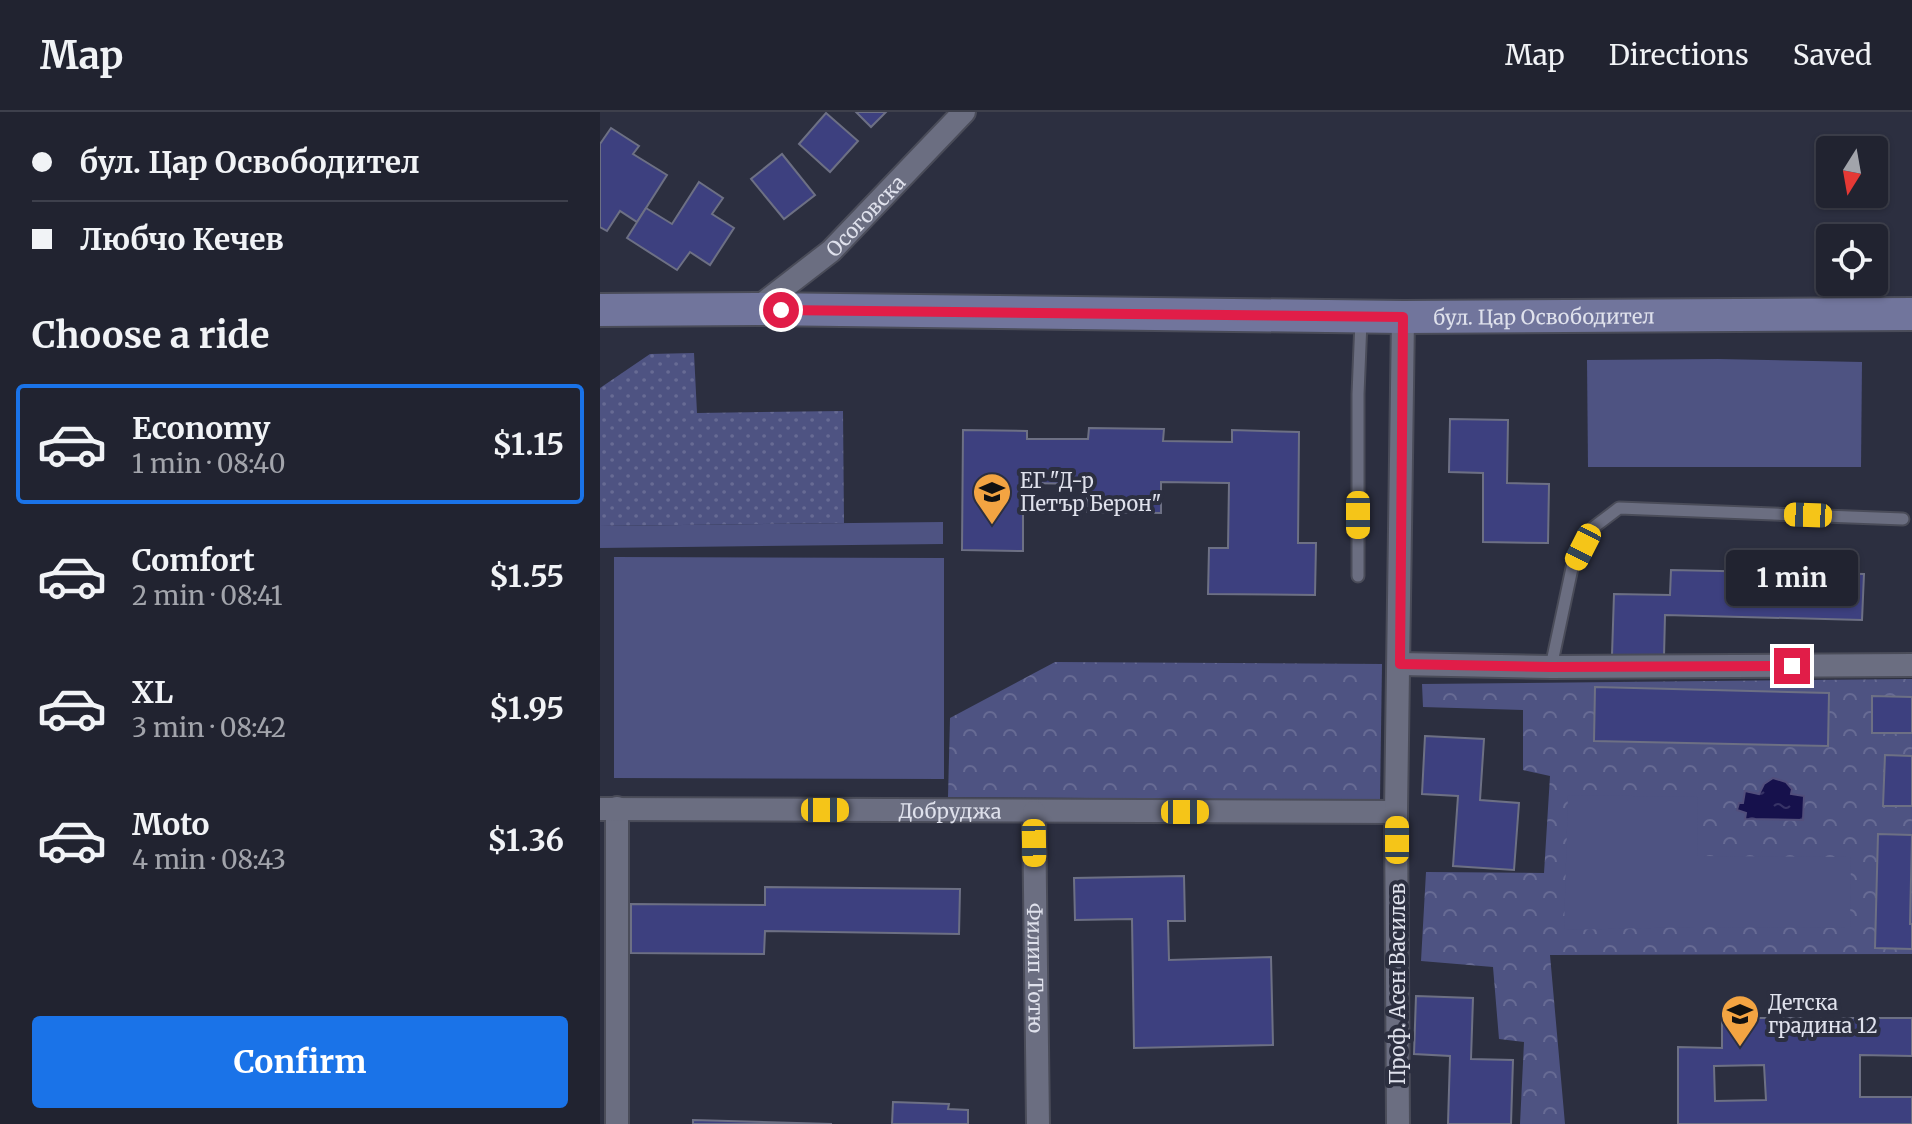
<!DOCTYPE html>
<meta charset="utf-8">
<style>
:root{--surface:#212330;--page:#292b38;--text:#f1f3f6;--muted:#a2a4ab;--line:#3e404c;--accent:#1a73e8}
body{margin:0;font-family:Merriweather,serif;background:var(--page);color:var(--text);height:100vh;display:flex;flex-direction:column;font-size:30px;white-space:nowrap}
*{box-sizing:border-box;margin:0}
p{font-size:26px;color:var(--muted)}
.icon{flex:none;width:44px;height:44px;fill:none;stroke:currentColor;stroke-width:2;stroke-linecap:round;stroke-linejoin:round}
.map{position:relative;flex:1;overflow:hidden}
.panel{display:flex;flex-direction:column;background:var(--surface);width:600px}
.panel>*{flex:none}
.guide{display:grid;align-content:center;height:176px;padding:0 32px;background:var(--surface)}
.needle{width:52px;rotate:191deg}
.buttons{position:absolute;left:1216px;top:24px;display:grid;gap:16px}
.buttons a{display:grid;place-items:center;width:72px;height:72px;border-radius:8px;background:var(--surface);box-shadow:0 2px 6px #0004,0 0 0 2px var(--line);font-size:40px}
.end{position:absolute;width:36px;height:36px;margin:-18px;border:10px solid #e11d48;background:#fff;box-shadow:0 0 0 4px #fff}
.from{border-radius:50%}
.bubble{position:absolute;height:56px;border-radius:8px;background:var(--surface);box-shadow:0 2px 6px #0004,0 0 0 2px var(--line);font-size:26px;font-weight:700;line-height:56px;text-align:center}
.car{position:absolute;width:24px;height:48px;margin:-24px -12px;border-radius:10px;box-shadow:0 0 6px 2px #0007;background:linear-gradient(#f5c518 24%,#345 0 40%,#f5c518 0 76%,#345 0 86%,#f5c518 0)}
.guide b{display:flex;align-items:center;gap:28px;height:76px;font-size:30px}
.guide b+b{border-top:2px solid var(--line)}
.guide i{width:20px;height:20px;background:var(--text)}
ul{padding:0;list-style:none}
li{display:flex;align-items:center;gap:24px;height:120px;margin:0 16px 12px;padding:0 16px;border:4px solid transparent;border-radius:8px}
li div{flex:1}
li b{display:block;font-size:30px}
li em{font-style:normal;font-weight:700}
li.on{border-color:var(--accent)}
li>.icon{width:72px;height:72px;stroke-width:1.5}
h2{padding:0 32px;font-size:36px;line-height:96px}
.button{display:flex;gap:16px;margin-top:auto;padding:16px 32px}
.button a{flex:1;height:92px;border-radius:8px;background:var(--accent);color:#fff;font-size:32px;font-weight:700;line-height:92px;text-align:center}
header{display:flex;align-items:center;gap:48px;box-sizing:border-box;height:112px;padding:0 40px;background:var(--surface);border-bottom:2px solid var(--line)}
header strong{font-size:38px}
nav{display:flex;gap:44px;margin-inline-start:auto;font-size:28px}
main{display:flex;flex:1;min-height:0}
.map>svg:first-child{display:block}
</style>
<header>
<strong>Map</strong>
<nav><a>Map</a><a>Directions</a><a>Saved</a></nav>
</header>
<main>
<section class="panel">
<div class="guide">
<b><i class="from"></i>бул. Цар Освободител</b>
<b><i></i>Любчо Кечев</b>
</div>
<h2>Choose a ride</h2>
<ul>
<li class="on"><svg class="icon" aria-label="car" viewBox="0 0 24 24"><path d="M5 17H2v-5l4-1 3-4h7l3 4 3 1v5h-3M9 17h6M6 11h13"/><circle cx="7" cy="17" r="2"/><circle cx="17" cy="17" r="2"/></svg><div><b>Economy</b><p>1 min · 08:40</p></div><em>$1.15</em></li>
<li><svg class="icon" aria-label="car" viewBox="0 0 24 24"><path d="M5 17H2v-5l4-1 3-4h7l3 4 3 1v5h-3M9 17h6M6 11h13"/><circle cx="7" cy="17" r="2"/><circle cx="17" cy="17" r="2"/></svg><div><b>Comfort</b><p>2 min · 08:41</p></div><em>$1.55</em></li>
<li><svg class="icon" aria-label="car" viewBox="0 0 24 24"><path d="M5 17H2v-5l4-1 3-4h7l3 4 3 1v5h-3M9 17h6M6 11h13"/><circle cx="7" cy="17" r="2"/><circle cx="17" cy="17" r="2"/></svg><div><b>XL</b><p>3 min · 08:42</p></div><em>$1.95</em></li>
<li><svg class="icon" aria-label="car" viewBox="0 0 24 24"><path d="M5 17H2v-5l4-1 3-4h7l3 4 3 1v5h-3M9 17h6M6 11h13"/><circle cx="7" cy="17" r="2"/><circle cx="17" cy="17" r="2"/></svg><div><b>Moto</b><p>4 min · 08:43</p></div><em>$1.36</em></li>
</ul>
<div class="button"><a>Confirm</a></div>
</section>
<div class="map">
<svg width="1312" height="1012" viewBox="0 0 1312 1012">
<defs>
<pattern id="grass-dots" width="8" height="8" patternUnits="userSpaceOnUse" patternTransform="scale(2)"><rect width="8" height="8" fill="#4e5382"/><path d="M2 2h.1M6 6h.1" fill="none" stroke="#676b94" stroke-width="1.8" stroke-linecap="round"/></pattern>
<pattern id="forest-crowns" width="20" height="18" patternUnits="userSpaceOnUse" patternTransform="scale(2)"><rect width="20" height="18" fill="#4e5382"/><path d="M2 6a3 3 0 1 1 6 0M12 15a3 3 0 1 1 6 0" fill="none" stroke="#676b94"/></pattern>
<pattern id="water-ripples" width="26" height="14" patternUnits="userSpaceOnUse" patternTransform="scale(2)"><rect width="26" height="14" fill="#16114c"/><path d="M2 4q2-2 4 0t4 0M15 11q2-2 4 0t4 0" fill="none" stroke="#373366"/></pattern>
</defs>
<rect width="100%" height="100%" fill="#2c2f40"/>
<path fill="url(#grass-dots)" d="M 94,241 L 97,301 L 243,299 L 244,411 L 0,414 L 0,276 L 50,242 Z"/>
<g fill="url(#forest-crowns)">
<path d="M 455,550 L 782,552 L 780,688 L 348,685 L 350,606 Z"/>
<path d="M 1312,567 L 1312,842 L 950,843 L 965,1012 L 920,1012 L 924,930 L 899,927 L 893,855 L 821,849 L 826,760 L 944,761 L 950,664 L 923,658 L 923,598 L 823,595 L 822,572 Z"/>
</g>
<g fill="#4e5382">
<path d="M 1118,247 L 1262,250 L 1261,355 L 988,355 L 987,248 Z"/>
<path d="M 343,410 L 343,432 L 0,436 L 0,414 Z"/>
<path d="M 14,445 L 344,446 L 344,667 L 14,666 Z"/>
<path d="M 968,683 L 1098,685 L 1097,744 L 1251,745 L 1250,816 L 1096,815 L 964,818 Z"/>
</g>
<path fill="url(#water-ripples)" stroke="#524f7c" stroke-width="2" d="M 1173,666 L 1186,670 L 1192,677 L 1191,682 L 1204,684 L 1203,708 L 1145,707 L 1146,701 L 1137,698 L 1139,691 L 1143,691 L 1145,679 L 1159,682 L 1164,672 Z"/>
<g fill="#3d407f" stroke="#6d7084" stroke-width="2" fill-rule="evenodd">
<path d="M 256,0 L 286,0 L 271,15 Z"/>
<path d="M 226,1 L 258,29 L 230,60 L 199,32 Z"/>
<path d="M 11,16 L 39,34 L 33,42 L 67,63 L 37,110 L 20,99 L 7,119 L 0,115 L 0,32 Z"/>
<path d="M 182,42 L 215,83 L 184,107 L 151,67 Z"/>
<path d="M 99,70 L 123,86 L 112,102 L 134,116 L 110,153 L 90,140 L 77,158 L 27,126 L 46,96 L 72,112 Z"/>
<path d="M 850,307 L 908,308 L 907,371 L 949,372 L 948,431 L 883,430 L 883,361 L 849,360 Z"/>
<path d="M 489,316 L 564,317 L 563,329 L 632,330 L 632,318 L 699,320 L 698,431 L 716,431 L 715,483 L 608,482 L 609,436 L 628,436 L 629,371 L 561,370 L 561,401 L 487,400 L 487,372 L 423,371 L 423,439 L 362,438 L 363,318 L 427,319 L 427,327 L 488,327 Z"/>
<path d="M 1071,458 L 1264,462 L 1262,508 L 1065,503 L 1064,545 L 1012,543 L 1014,482 L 1070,483 Z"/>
<path d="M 995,575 L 1229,581 L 1228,634 L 994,629 Z"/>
<path d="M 1272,584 L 1312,585 L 1312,621 L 1272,621 Z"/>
<path d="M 825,624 L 884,627 L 880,688 L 919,691 L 914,758 L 853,754 L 858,684 L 822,682 Z"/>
<path d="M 1285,643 L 1312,644 L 1312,694 L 1283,694 Z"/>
<path d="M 1278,722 L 1312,723 L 1310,812 L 1312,812 L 1312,837 L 1275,836 Z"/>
<path d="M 584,764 L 585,809 L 568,809 L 569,848 L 671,845 L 673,933 L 534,936 L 532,807 L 475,808 L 474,766 Z"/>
<path d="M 165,775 L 360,777 L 359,822 L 165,819 L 164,842 L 31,841 L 31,792 L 165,793 Z"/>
<path d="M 816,884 L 873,886 L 871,947 L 913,948 L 911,1012 L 848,1012 L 850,944 L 814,942 Z"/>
<path d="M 1122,906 L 1312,906 L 1312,944 L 1260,943 L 1260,985 L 1312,985 L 1312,1012 L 1078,1012 L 1078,935 L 1122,936 ZM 1164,953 L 1166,988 L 1115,989 L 1114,954 Z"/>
<path d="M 293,990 L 349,992 L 348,997 L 368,998 L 368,1012 L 292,1012 Z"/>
<path d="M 93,1008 L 232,1012 L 93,1012 Z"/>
</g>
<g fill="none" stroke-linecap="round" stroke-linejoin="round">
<defs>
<g id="service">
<path d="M 758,464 L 758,282 L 761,209"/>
<path d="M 951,555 L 972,456 L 994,415 L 1019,396 L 1303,407"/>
</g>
<g id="minor">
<path id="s1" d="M 156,197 L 231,139 L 364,0"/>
<path d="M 800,552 L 951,555 L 1312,553"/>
<path d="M 17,696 L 17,1012"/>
<path id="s2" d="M 0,697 L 796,700"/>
<path id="s3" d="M 434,700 L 438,1012"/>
<path d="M 798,1012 L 796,700 L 803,205"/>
</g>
<g id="secondary">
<path id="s4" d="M 0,198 L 156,197 L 803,205 L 1312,202"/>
</g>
</defs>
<use href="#service" stroke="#4a4c59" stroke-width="15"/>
<use href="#minor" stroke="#4a4c59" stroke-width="26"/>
<use href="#secondary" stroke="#4a4c59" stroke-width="36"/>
<use href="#service" stroke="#6b6e81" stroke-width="11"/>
<use href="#minor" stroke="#6b6e81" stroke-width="22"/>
<use href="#secondary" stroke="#71759c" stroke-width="32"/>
</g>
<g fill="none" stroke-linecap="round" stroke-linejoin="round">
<path stroke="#e11d48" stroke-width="10" d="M 181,198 L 803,205 L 800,552 L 951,555 L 1192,554"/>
</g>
<defs>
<symbol id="school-pin" viewBox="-11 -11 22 30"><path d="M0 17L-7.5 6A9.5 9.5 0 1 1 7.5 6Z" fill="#f3a442" stroke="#2c2f40"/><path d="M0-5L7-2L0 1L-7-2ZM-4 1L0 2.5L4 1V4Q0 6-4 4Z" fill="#111"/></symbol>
</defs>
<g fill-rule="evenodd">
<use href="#school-pin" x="370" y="358" width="44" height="60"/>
<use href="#school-pin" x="1118" y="880" width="44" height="60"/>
</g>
<g text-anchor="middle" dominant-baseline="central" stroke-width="8" stroke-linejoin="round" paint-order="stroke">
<g font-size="20" fill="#dfe1ec" stroke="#2c2f40">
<text stroke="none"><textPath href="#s1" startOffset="144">Осоговска</textPath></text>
<text stroke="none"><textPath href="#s4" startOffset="944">бул. Цар Освободител</textPath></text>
<text stroke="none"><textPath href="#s2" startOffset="350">Добруджа</textPath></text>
<text stroke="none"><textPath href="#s3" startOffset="156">Филип Тотю</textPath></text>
<text transform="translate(797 872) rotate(-90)">Проф. Асен Василев</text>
</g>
<g font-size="20" fill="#dfe1ec" stroke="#2c2f40" text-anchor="start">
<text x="420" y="368">ЕГ "Д-р<tspan x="420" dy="23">Петър Берон"</tspan></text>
<text x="1168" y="890">Детска<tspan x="1168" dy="23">градина 12</tspan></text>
</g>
</g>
</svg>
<div class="buttons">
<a><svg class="needle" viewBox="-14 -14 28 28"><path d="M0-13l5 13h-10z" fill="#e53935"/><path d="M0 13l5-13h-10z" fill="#a2a4ab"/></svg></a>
<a><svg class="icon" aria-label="locate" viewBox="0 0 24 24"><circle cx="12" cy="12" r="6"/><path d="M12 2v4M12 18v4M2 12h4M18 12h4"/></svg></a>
</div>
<i class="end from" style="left:181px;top:198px"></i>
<i class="end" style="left:1192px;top:554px"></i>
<div class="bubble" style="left:1126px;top:438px;width:132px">1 min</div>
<i class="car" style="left:758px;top:403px;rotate:180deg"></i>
<i class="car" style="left:1208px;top:403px;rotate:272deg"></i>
<i class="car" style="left:983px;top:435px;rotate:207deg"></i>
<i class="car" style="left:225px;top:698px;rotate:90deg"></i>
<i class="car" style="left:585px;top:700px;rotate:90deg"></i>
<i class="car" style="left:797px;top:728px;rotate:0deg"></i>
<i class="car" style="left:434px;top:731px;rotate:179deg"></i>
</div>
</main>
